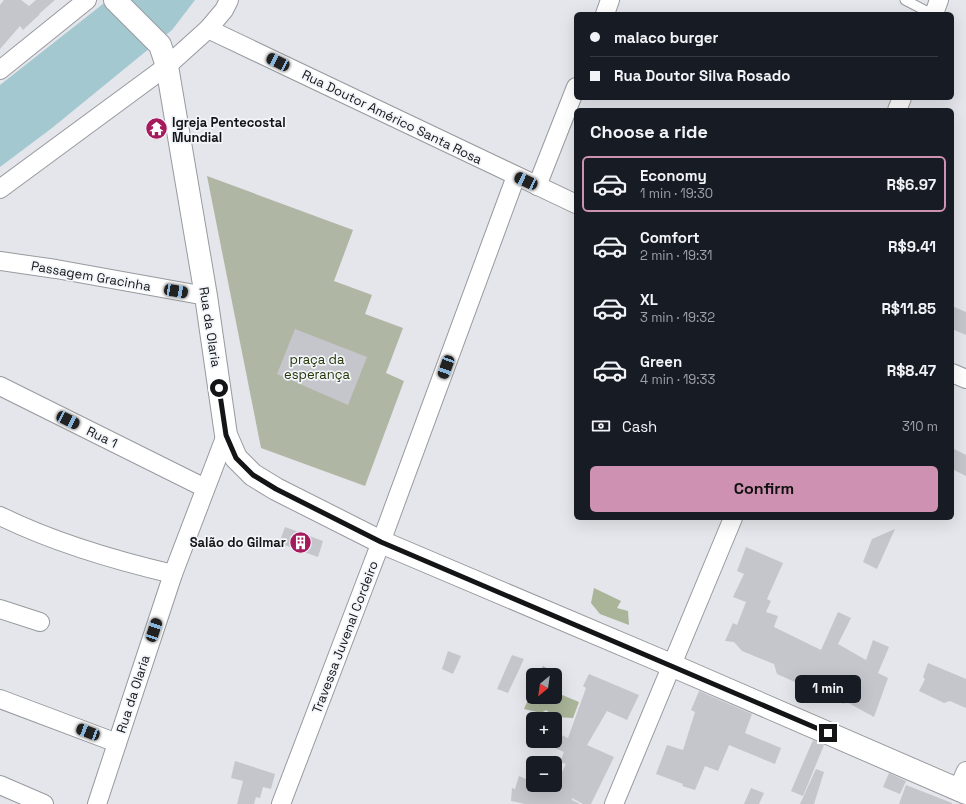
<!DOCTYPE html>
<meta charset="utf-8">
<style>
:root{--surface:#171b24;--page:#20242c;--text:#f1f3f6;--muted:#9ea1a6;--line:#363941;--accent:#cf91b1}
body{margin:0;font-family:"Space Grotesk",sans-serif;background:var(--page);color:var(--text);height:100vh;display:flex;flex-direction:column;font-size:15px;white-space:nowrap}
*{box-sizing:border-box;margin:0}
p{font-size:13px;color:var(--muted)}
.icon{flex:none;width:22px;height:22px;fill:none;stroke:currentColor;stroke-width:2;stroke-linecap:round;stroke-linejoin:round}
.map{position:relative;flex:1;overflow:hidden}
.details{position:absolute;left:574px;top:108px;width:380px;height:412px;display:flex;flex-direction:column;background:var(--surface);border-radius:6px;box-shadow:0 4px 16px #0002}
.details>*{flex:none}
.hud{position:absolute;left:574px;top:12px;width:380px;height:88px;border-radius:6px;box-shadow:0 4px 16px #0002;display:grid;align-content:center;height:88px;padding:0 16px;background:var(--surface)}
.needle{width:26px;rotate:209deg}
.tools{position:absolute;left:526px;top:668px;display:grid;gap:8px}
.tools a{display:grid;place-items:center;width:36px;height:36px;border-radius:6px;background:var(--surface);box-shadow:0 4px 16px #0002;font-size:20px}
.end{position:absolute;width:18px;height:18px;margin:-9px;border:5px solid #141517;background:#fff;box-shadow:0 0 0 2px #fff}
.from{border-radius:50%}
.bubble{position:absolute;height:28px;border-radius:6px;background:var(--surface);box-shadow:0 4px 16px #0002;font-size:13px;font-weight:800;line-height:28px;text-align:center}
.car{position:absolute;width:12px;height:24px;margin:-12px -6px;border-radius:5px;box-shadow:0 0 3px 1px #0007;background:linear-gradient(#222 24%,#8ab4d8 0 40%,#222 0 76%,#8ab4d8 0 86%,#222 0)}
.hud b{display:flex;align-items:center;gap:14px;height:38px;font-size:15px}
.hud b+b{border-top:1px solid var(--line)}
.hud i{width:10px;height:10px;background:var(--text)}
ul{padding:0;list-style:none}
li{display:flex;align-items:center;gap:12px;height:56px;margin:0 8px 6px;padding:0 8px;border:2px solid transparent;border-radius:6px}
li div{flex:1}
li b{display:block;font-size:15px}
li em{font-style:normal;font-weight:800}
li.on{border-color:var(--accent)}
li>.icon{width:36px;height:36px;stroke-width:1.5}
h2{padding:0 16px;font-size:18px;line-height:48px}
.pay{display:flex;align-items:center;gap:10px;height:44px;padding:0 16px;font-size:15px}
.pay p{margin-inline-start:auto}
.action{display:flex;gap:8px;margin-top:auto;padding:8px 16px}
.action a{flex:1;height:46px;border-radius:6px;background:var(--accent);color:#111;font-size:16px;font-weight:800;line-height:46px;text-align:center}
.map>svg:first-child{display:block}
</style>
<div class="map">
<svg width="966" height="804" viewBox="0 0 966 804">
<rect width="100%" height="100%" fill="#e4e6eb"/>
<path fill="#afb7a4" d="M 207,176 L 353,230 L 334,281 L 372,295 L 365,314 L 403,328 L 386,373 L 404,381 L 365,486 L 261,448 Z"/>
<g fill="#a9b498">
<path d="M 594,588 L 621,601 L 617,608 L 628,611 L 629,625 L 600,614 L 591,603 Z"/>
<path d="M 543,666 L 559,675 L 555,690 L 555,675 L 539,675 Z"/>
<path d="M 533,688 L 533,697 L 555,697 L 555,692 L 579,702 L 573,718 L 556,717 L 546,710 L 541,713 L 524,709 Z"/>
</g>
<path fill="#a3c8d0" d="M 108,0 L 195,0 L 172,30 L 52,128 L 0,167 L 0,85 Z"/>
<g fill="#c4c6cb">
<path d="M 4,0 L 21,0 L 29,6 L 36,0 L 55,0 L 39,14 L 40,14 L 23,30 L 20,26 L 0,49 L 0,5 Z"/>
<path d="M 952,306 L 966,312 L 966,335 L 952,329 Z"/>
<path d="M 295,329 L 367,357 L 348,405 L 277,374 Z"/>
<path d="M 952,448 L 966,455 L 966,476 L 952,469 Z"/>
<path d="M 285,527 L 323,541 L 318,557 L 279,543 Z"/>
<path d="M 895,529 L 877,569 L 863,562 L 872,539 Z"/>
<path d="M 746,547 L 783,563 L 767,599 L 771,601 L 766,612 L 778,616 L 774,627 L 821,650 L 838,612 L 851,618 L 838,644 L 866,660 L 873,640 L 889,647 L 878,673 L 888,678 L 874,717 L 845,701 L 844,704 L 777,674 L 774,664 L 742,651 L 734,642 L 725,641 L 733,623 L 737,625 L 746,602 L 733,597 L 744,574 L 737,571 Z"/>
<path d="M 448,651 L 461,656 L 453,674 L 442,669 Z"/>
<path d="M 512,655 L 524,659 L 508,693 L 497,689 Z"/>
<path d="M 928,663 L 966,679 L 966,708 L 950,701 L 944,703 L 919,691 L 925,679 L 923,677 Z"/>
<path d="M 589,674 L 639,695 L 627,720 L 607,711 L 587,745 L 614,757 L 591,804 L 583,804 L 572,798 L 572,800 L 580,804 L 525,804 L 511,801 L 512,788 L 515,789 L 519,776 L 533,782 L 533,785 L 539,785 L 553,791 L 566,764 L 560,762 L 564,752 L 555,748 L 555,732 L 568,738 L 586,688 L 583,686 Z"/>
<path d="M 699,691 L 752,714 L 745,733 L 781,748 L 775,764 L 729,745 L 718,771 L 705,766 L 695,790 L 682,786 L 683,784 L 656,774 L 667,745 L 683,750 L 695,712 L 691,710 Z"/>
<path d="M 813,740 L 824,745 L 803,796 L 791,791 Z"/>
<path d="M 235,761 L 275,774 L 271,789 L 263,787 L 260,798 L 256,797 L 254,804 L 237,804 L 243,781 L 231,778 Z"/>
<path d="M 816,769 L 824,772 L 814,804 L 800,804 Z"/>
<path d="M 889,773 L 906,781 L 900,794 L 883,787 Z"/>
<path d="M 906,785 L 952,803 L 952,804 L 899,804 Z"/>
<path d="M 751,788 L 764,793 L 759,804 L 744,804 Z"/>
</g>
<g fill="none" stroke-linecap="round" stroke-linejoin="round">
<defs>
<path id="lane" d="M 905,0 L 932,14"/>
<g id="street">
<path d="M 605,14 L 610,0"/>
<path d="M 934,14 L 939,0"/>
<path d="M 208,29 L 576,204"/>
<path d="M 0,70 L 87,0"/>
<path d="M 897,110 L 902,98"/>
<path d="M 537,186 L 576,87"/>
<path d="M 0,189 L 167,66 L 208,29 L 224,10 L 229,0"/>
<path d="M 0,261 L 56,269 L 206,296"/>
<path d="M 952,373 L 966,379"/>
<path d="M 0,386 L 205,488"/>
<path d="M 0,516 C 55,543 113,560 173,574"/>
<path d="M 0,609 L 40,622"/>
<path d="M 0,699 L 117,743"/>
<path d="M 0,785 L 44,804"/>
<path d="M 958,789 L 966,771"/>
<path d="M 97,804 L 173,574 L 226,435"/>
<path d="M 281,804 L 381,542 L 516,176"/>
<path d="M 614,804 L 733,518"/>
</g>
<path id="secondary" d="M 115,0 L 160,45 L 167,66 L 206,296 L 226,435 L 236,458 L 253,475 L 276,489 L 381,542 L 671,665 L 966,793"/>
</defs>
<use href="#lane" stroke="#979a9e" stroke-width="11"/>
<use href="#street" stroke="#979a9e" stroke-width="20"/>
<use href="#secondary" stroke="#979a9e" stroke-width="24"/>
<use href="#lane" stroke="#fff" stroke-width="9"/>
<use href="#street" stroke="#fff" stroke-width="18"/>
<use href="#secondary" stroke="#fff" stroke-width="22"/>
</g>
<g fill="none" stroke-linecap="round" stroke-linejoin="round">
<path stroke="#141517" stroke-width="5" d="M 219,388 L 226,435 L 236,458 L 253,475 L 276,489 L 381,542 L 828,733"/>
</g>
<defs>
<symbol id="temple-disc" viewBox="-11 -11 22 22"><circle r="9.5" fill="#a61a5d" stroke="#f1f4f9"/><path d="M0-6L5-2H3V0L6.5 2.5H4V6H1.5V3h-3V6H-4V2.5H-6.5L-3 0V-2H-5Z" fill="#fff"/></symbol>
<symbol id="building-disc" viewBox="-11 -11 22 22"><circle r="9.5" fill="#a61a5d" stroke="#f1f4f9"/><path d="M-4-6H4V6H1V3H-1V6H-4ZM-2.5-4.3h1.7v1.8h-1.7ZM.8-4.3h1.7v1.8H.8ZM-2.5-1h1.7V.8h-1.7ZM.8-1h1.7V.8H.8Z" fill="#fff"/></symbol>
</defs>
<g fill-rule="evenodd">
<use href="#temple-disc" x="144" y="116" width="25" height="25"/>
<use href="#building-disc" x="288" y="530" width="25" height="25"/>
</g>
<g text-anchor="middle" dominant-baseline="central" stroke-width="3.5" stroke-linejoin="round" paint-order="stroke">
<g font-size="13" fill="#141517" stroke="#f1f4f9">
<text transform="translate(392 117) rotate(26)">Rua Doutor Américo Santa Rosa</text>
<text transform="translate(91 276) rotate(10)">Passagem Gracinha</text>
<text transform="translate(210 327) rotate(81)">Rua da Olaria</text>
<text transform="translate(102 437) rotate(26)">Rua 1</text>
<text transform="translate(345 637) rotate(-69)">Travessa Juvenal Cordeiro</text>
<text transform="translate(133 694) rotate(-72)">Rua da Olaria</text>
</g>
<g font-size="13" font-weight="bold" fill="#141517" stroke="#f1f4f9" text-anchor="start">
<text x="172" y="122">Igreja Pentecostal<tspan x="172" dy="15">Mundial</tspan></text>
<text x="286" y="542" text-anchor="end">Salão do Gilmar</text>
</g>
<g font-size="13" fill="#283607" stroke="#f1f4f9">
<text x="317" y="359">praça da<tspan x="317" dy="15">esperança</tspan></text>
</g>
</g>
</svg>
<div class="tools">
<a><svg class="needle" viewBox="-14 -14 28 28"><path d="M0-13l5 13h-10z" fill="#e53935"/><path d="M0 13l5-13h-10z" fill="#9ea1a6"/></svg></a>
<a>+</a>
<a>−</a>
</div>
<i class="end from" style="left:219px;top:388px"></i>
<i class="end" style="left:828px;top:733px"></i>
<div class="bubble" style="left:795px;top:675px;width:66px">1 min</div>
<i class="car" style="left:278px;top:62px;rotate:296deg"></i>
<i class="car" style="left:526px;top:181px;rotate:295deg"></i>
<i class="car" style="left:176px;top:291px;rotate:100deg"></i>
<i class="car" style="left:446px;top:367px;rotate:200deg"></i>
<i class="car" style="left:68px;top:420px;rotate:116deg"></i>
<i class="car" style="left:154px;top:630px;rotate:18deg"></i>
<i class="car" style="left:88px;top:732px;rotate:291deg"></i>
<div class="hud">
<b><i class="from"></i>malaco burger</b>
<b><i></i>Rua Doutor Silva Rosado</b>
</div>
<section class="details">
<h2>Choose a ride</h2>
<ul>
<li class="on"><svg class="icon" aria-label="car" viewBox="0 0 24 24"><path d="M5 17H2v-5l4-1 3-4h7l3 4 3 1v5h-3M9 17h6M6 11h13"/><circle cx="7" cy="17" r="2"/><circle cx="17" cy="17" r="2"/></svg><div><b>Economy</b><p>1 min · 19:30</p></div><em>R$6.97</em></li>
<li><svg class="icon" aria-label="car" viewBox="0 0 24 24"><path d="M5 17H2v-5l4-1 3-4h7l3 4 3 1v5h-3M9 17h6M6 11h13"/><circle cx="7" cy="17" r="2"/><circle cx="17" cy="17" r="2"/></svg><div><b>Comfort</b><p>2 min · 19:31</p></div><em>R$9.41</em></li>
<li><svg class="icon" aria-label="car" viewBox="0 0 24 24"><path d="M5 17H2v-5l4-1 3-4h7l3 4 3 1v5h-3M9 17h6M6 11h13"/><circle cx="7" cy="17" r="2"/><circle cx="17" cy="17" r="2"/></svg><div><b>XL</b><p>3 min · 19:32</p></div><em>R$11.85</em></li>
<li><svg class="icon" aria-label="car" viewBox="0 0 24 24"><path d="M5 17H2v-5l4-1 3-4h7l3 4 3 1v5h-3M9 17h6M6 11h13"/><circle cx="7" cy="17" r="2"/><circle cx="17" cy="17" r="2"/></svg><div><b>Green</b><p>4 min · 19:33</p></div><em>R$8.47</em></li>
</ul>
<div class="pay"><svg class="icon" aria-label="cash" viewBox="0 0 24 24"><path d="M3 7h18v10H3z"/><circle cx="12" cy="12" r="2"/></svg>Cash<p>310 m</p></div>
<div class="action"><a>Confirm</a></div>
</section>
</div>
